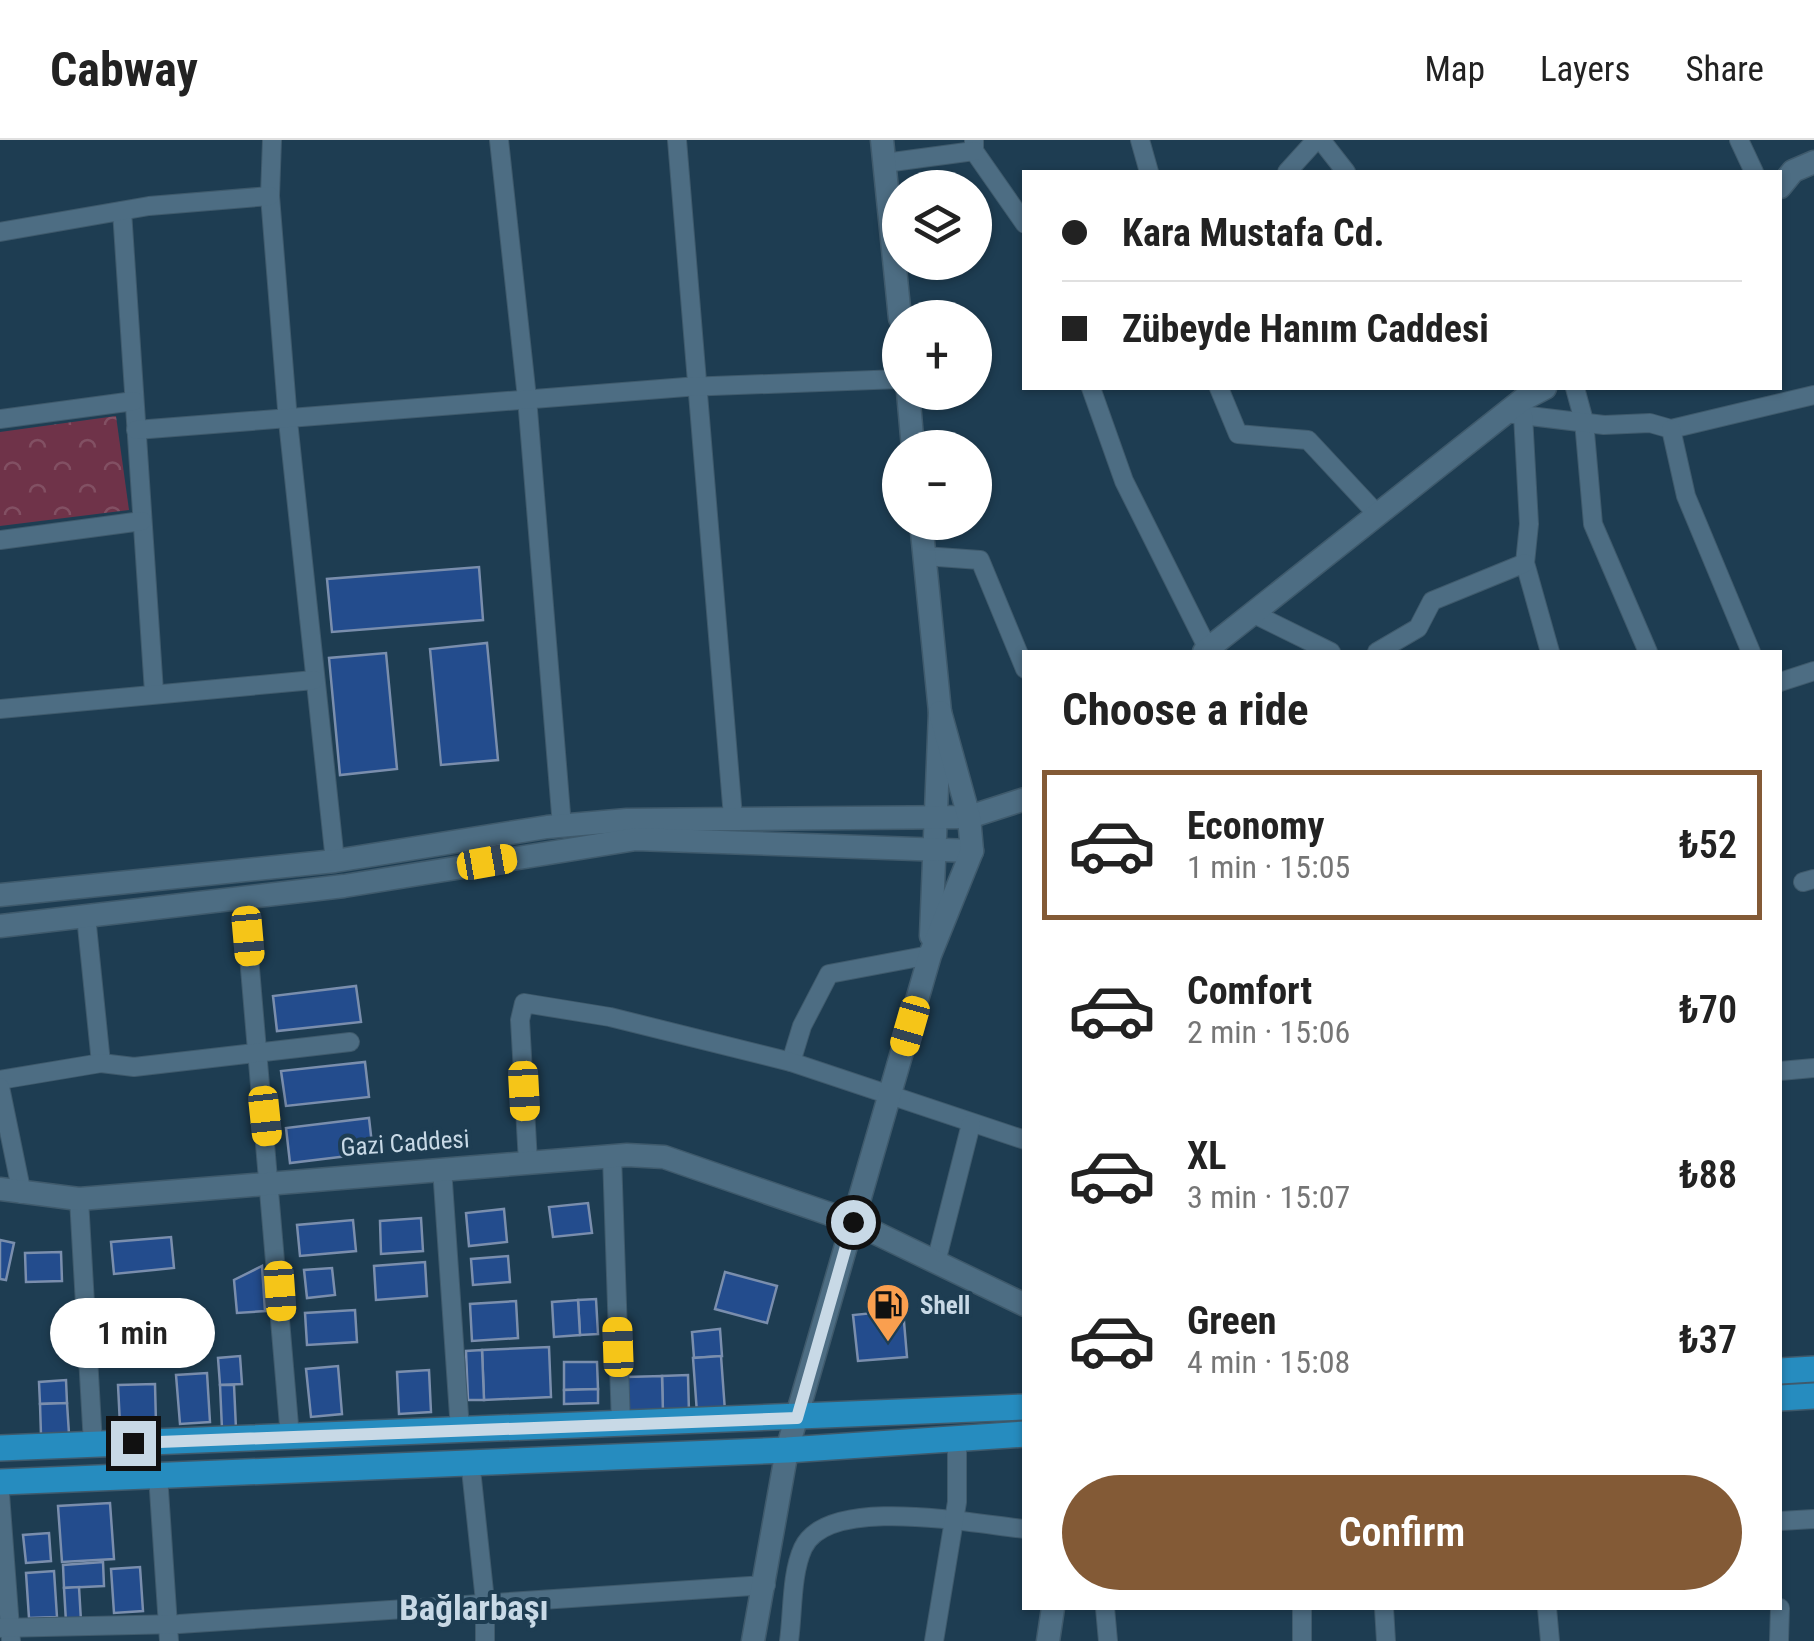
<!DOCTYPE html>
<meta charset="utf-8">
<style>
:root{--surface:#fff;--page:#f2f2f2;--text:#222;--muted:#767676;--line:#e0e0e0;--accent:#835a36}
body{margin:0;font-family:"Roboto Condensed",sans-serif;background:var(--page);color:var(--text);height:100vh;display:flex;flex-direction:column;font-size:38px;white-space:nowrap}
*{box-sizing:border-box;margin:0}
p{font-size:32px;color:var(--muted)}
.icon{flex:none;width:55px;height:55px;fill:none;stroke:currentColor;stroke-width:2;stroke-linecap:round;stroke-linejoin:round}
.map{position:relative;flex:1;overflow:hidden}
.drawer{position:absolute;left:1022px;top:510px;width:760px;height:960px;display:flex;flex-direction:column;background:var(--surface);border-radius:0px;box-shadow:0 2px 8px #0004}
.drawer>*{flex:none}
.banner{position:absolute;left:1022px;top:30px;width:760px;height:220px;border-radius:0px;box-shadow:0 2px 8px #0004;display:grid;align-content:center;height:220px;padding:0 40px;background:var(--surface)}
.tools{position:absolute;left:882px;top:30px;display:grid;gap:20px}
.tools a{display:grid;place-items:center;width:110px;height:110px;border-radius:50%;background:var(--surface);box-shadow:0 2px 8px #0004;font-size:50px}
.end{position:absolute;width:45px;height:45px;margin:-22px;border:12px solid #c8d9e6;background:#111;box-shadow:0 0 0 5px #111}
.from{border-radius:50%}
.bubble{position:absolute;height:70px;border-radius:35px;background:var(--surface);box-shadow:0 2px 8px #0004;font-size:32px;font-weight:600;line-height:70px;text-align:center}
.car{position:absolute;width:30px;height:60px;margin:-30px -15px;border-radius:12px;box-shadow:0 0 8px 2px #0007;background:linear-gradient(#f5c518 24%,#345 0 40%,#f5c518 0 76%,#345 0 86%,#f5c518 0)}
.banner b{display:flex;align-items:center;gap:35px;height:95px;font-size:38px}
.banner b+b{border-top:2px solid var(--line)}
.banner i{width:25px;height:25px;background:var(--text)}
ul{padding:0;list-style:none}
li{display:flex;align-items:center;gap:30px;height:150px;margin:0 20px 15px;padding:0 20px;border:5px solid transparent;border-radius:0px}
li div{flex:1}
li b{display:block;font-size:38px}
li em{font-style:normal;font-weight:600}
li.active{border-color:var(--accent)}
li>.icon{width:90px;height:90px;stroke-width:1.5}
h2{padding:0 40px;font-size:45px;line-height:120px}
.primary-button{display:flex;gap:20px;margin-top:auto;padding:20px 40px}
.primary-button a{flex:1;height:115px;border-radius:60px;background:var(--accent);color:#fff;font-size:40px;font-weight:600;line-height:115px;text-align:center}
header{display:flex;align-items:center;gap:60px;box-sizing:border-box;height:140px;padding:0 50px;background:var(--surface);border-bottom:2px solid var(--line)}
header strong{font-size:48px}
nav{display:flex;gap:55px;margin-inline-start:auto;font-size:35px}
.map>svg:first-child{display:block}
</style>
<header>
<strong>Cabway</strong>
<nav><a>Map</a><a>Layers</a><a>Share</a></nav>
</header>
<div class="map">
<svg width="1814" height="1501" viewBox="0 0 1814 1501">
<defs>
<pattern id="park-crowns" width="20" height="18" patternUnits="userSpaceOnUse" patternTransform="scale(2.5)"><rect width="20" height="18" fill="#6f3349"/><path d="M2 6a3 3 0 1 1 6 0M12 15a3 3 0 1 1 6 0" fill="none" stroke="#825063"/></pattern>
</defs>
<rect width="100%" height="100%" fill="#1e3d52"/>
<path fill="url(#park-crowns)" d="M 116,276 L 129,370 L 0,386 L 0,292 Z"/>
<g fill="#234c8d" stroke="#7a8ead" stroke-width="2.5">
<path d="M 479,427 L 483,480 L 332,492 L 327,439 Z"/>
<path d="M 487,503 L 498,620 L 441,625 L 430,509 Z"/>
<path d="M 386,513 L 397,629 L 340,635 L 329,518 Z"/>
<path d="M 356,846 L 361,882 L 277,891 L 273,856 Z"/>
<path d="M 365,922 L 369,957 L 286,966 L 281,931 Z"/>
<path d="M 369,978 L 373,1013 L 290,1023 L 286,988 Z"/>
<path d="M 588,1063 L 592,1093 L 553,1097 L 549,1067 Z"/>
<path d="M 504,1069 L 507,1102 L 469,1106 L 466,1073 Z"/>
<path d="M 421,1078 L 423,1111 L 381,1114 L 380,1081 Z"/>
<path d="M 353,1080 L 356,1111 L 300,1116 L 297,1085 Z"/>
<path d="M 171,1097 L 174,1128 L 114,1134 L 111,1102 Z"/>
<path d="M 0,1100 L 14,1103 L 6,1140 L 0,1139 Z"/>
<path d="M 61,1112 L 62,1141 L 26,1142 L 25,1113 Z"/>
<path d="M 508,1116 L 510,1142 L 473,1145 L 471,1119 Z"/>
<path d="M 425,1122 L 427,1156 L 376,1160 L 374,1126 Z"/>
<path d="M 262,1126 L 265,1171 L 237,1173 L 234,1140 Z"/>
<path d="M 332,1128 L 335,1155 L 307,1158 L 304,1130 Z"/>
<path d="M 725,1132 L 777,1146 L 767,1183 L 715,1169 Z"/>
<path d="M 596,1159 L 598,1194 L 580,1195 L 578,1160 Z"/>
<path d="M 578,1160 L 580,1195 L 554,1197 L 552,1162 Z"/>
<path d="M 516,1161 L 518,1198 L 472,1201 L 470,1164 Z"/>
<path d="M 355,1170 L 357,1202 L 307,1205 L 305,1173 Z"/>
<path d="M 903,1170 L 907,1217 L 858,1221 L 853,1175 Z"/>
<path d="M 156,1186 L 158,1212 L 113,1214 L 112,1188 Z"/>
<path d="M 720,1189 L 722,1216 L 694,1218 L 692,1192 Z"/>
<path d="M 549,1207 L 551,1257 L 484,1260 L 482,1210 Z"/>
<path d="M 482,1210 L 484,1260 L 468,1260 L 466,1211 Z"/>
<path d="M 240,1216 L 242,1244 L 220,1245 L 218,1218 Z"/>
<path d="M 721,1216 L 725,1271 L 697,1273 L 693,1218 Z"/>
<path d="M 564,1222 L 597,1222 L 598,1249 L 564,1250 Z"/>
<path d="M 338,1226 L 342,1274 L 311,1277 L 306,1229 Z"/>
<path d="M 429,1230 L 431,1272 L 399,1274 L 397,1232 Z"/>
<path d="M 207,1233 L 210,1282 L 180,1284 L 176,1235 Z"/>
<path d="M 688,1235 L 689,1273 L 663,1274 L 662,1236 Z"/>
<path d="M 662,1236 L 663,1274 L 628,1275 L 626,1237 Z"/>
<path d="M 66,1240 L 67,1263 L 40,1264 L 39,1242 Z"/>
<path d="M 155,1244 L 156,1284 L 120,1285 L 118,1245 Z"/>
<path d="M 220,1245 L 234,1245 L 236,1289 L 222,1289 Z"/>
<path d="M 598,1249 L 598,1263 L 564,1264 L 564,1250 Z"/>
<path d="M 67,1263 L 69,1294 L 41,1295 L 40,1264 Z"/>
<path d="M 110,1363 L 114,1419 L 62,1422 L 58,1366 Z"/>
<path d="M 49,1393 L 51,1421 L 26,1423 L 23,1395 Z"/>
<path d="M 103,1422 L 104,1446 L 64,1448 L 63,1425 Z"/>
<path d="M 140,1427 L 143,1471 L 114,1473 L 111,1429 Z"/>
<path d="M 54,1431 L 57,1477 L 29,1478 L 26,1433 Z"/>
<path d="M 79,1447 L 81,1481 L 66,1482 L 64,1448 Z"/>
</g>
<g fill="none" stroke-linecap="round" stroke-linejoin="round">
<defs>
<g id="street">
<path d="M 272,0 L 270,56 L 288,281 L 335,721"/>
<path d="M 499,0 L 527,258 L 562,686"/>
<path d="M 677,0 L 733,677"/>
<path d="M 974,0 L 974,11 L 1025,84"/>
<path d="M 1140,0 L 1149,32"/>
<path d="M 1321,0 L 1346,32"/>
<path d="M 1739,0 L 1754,32"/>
<path d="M 885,23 L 974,11"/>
<path d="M 1287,32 L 1316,0"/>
<path d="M 122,71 L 154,552"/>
<path d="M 0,92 L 149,66 L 270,56"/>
<path d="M 1091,248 L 1124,341 L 1208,509"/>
<path d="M 1219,248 L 1238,294 L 1308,300 L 1377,374"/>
<path d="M 1575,248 L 1584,281 L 1593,384 L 1648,512"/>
<path d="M 1505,273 L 1604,285 L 1650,283 L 1671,289 L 1814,255"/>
<path d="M 1523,275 L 1529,384 L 1525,423 L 1550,512"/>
<path d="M 0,279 L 134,261"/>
<path d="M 1671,289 L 1686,356 L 1751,512"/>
<path d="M 136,290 L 686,247 L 900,239"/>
<path d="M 0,400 L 142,381"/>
<path d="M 924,416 L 980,420 L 1025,529"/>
<path d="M 1252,473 L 1331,512"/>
<path d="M 1377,512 L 1418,488 L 1432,461 L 1525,423"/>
<path d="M 1780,542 L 1814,531"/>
<path d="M 0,569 L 314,540"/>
<path d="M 1803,742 L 1814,739"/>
<path d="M 244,758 L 290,1297"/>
<path d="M 86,776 L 101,923"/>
<path d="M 791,922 L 802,886 L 829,834 L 930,815"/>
<path d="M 1780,931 L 1814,928"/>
<path d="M 0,940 L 101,923 L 134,927 L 350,902"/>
<path d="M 0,947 L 22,1054"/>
<path d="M 612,1016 L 621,1284"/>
<path d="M 528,1022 L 520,880 L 524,863 L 610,877 L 791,922 L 1025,1000"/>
<path d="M 442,1028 L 460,1290"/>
<path d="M 79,1059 L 93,1304"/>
<path d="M 936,1122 L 971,984"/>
<path d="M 470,1320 L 485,1461 L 485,1501"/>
<path d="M 158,1335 L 169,1501"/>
<path d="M 0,1354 L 11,1501"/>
<path d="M 1780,1381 L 1814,1379"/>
<path d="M 1105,1468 L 1108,1501"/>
<path d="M 1384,1468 L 1386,1501"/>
<path d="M 1547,1468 L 1550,1501"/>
<path d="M 0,1488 L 179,1484 L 766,1445"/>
<path d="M 789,1501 C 793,1473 791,1434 803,1408 C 828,1354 974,1384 1025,1389"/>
<path d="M 934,1501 L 957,1362 L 957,1297"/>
<path d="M 1302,1501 L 1302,1468"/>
<path d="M 1779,1501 L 1780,1468"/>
</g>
<g id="secondary">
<path d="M 882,0 L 900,178"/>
<path d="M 1780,47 L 1793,31 L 1814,22"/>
<path d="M 908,252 L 913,308"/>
<path d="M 921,382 L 940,572 L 931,796"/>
<path d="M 1204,512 L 1522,260 L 1545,248"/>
<path d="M 0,755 L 335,721 L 547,687 L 627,680 L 969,677 L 1025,659"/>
<path d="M 0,786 L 344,746 L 636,699 L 972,711"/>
<path d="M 0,1049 L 79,1059 L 627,1015 L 664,1017 L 853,1082 L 1025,1165"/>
<path d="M 753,1501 L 787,1310 L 930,815 L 972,711 L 969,677 L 940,572"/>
<path d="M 1048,1501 L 1053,1468"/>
</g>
<g id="primary">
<path d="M 1780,1231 L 1814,1229"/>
<path d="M 1780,1258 L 1814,1256"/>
<path d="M 0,1308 L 1025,1267"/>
<path d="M 0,1342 L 787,1310 L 1025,1294"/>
</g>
</defs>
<use href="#street" stroke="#3f5a6c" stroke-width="20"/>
<use href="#secondary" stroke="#3f5a6c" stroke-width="25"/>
<use href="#primary" stroke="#3f5a6c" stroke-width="28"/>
<use href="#street" stroke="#4d6d83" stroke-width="18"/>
<use href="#secondary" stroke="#4d6d83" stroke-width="22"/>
<use href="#primary" stroke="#268cbf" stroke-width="25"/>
</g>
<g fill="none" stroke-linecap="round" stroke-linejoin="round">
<path stroke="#c8d9e6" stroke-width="12" d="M 133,1303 L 797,1278 L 853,1082"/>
</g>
<defs>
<symbol id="fuel-pin" viewBox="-11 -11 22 30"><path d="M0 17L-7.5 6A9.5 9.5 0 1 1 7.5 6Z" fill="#fa9f4f" stroke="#1e3d52"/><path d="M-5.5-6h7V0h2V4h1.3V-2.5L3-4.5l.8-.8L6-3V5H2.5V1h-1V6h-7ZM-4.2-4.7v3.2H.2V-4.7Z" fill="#111"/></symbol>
</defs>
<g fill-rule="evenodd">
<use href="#fuel-pin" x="863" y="1140" width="50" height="68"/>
</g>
<g text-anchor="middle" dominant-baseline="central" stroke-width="8" stroke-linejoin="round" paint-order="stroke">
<g font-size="25" fill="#c8d9e6" stroke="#1e3d52">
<text transform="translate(405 1003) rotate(-4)">Gazi Caddesi</text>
</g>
<g font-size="25" font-weight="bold" fill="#c8d9e6" stroke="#1e3d52" text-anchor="start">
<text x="920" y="1165">Shell</text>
</g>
<g font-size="35" font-weight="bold" fill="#c8d9e6" stroke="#1e3d52">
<text x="474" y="1468">Bağlarbaşı</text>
</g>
</g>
</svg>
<div class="tools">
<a><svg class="icon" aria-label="layers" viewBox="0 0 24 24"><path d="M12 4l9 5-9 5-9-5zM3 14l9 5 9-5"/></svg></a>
<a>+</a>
<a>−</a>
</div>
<i class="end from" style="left:853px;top:1082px"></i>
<i class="end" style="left:133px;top:1303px"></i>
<div class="bubble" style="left:50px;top:1158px;width:165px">1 min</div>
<i class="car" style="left:487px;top:722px;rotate:80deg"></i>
<i class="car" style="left:248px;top:796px;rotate:175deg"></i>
<i class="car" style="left:910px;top:886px;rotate:196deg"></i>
<i class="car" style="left:524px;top:951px;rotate:177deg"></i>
<i class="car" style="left:265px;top:976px;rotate:174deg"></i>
<i class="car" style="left:280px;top:1151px;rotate:176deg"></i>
<i class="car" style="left:618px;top:1207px;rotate:358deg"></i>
<div class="banner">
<b><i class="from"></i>Kara Mustafa Cd.</b>
<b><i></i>Zübeyde Hanım Caddesi</b>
</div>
<section class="drawer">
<h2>Choose a ride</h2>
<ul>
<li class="active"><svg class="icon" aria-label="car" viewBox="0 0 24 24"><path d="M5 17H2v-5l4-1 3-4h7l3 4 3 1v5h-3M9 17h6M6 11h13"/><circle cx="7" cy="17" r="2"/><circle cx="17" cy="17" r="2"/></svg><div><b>Economy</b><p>1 min · 15:05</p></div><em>₺52</em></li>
<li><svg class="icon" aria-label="car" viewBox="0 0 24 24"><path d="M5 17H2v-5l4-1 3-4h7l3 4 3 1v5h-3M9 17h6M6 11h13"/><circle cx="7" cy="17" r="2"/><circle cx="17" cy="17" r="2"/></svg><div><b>Comfort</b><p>2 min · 15:06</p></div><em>₺70</em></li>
<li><svg class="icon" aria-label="car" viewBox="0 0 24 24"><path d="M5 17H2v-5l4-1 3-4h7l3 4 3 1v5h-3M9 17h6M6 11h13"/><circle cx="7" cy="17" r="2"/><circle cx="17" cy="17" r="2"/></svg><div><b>XL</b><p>3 min · 15:07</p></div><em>₺88</em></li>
<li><svg class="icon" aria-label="car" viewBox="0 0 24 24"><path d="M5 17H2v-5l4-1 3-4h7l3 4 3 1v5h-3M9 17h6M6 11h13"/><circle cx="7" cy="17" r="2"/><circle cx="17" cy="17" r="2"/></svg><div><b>Green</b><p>4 min · 15:08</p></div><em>₺37</em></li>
</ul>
<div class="primary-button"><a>Confirm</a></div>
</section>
</div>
